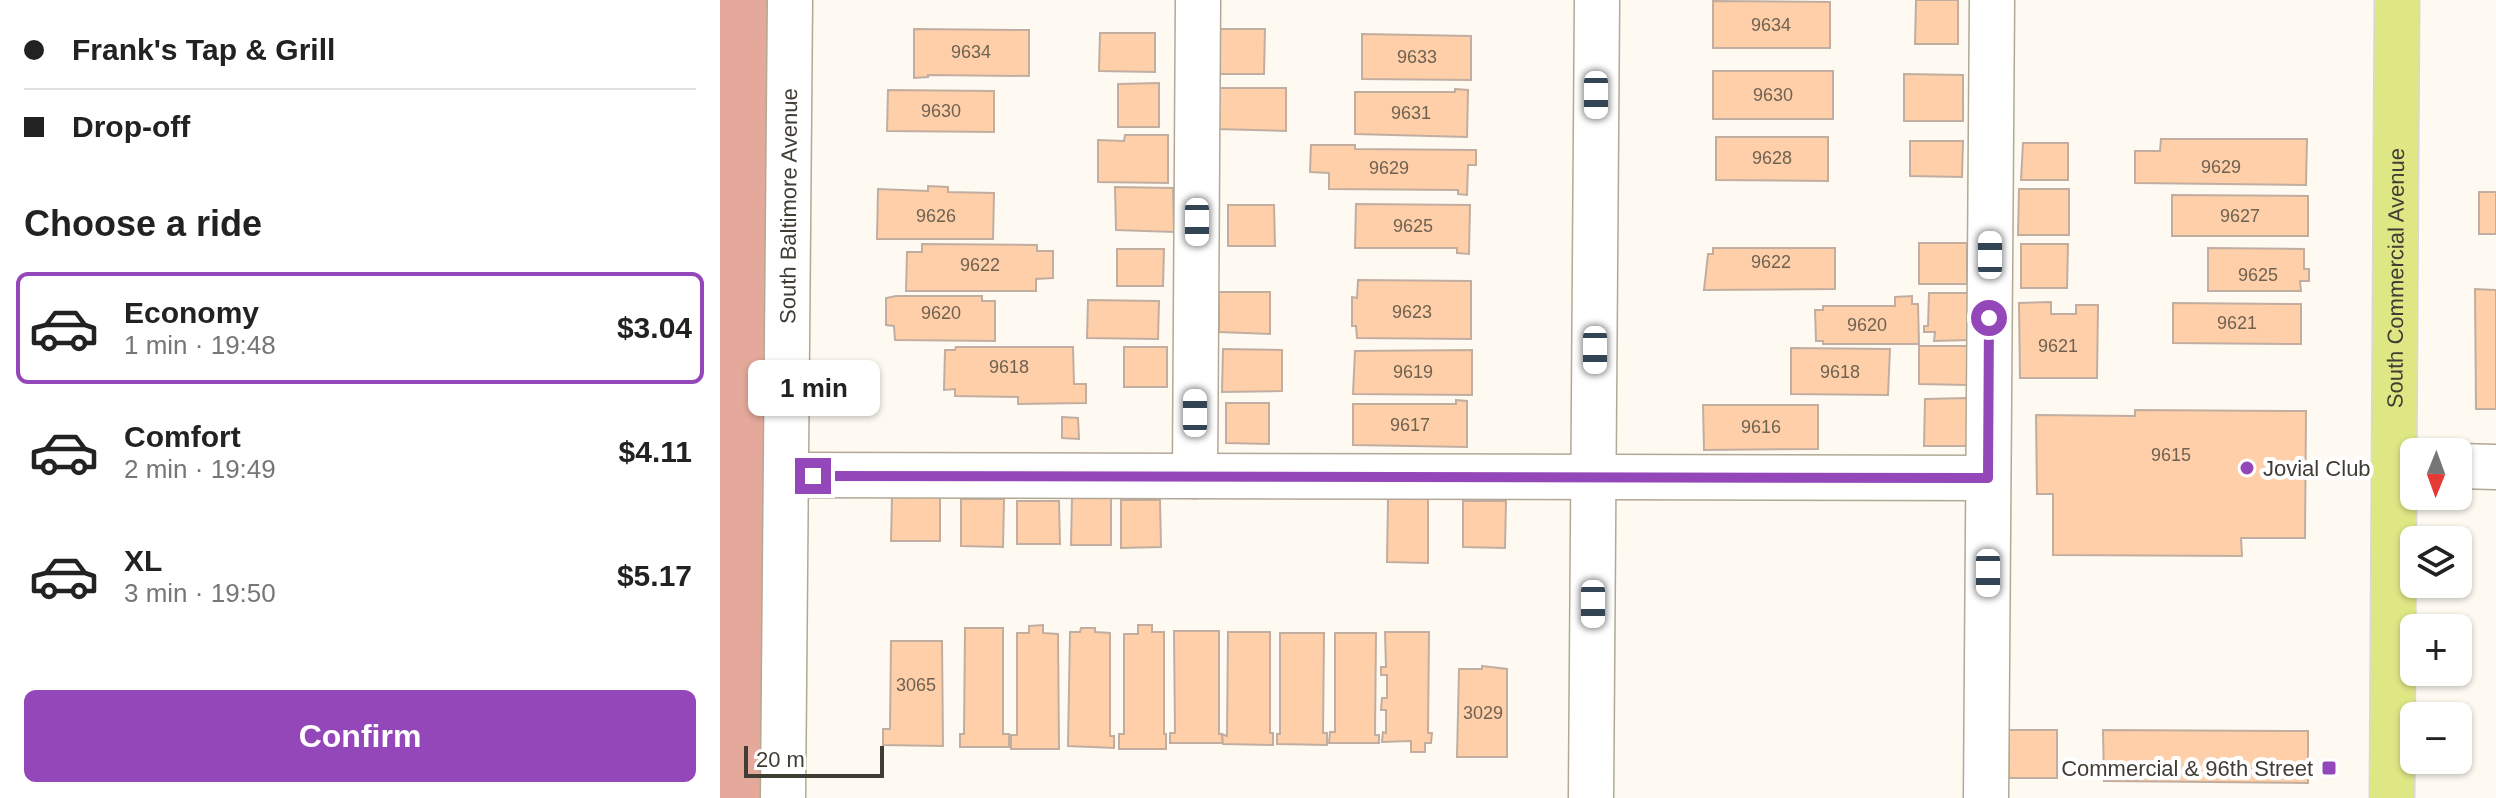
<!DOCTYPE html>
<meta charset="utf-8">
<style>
:root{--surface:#fff;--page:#f2f2f2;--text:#222;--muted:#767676;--line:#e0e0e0;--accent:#9347b9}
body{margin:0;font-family:Helvetica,sans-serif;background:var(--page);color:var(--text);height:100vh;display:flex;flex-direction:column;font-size:30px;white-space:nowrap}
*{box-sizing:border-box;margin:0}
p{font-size:26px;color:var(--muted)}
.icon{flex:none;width:44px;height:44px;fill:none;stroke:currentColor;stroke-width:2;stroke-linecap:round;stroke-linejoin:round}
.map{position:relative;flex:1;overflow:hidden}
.drawer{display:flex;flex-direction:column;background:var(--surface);width:720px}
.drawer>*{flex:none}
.banner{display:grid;align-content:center;height:176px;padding:0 24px;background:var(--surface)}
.needle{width:52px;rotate:181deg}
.controls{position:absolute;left:1680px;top:438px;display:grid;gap:16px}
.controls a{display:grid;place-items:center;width:72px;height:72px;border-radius:12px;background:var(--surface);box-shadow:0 2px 6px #0004;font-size:40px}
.scale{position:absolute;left:24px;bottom:20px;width:140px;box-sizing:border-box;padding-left:8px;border:4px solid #403d34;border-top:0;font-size:22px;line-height:28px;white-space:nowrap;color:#403d34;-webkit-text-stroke:6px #fff;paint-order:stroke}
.end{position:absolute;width:36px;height:36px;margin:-18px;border:10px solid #9347b9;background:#fff;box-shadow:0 0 0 4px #fff}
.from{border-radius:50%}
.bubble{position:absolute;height:56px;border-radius:12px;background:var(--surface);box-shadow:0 2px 6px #0004;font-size:26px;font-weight:800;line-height:56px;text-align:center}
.car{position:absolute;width:24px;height:48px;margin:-24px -12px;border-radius:10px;box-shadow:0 0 6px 2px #0007;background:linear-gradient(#fff 24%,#345 0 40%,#fff 0 76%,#345 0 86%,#fff 0)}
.banner b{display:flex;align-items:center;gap:28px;height:76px;font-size:30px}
.banner b+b{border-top:2px solid var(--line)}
.banner i{width:20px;height:20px;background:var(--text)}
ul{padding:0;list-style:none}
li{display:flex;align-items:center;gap:24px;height:112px;margin:0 16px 12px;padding:0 8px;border:4px solid transparent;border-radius:12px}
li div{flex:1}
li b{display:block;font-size:30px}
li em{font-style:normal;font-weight:800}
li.on{border-color:var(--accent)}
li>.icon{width:72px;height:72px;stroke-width:1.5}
h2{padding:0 24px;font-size:36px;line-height:96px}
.primary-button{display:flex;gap:16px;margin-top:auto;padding:16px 24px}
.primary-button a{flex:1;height:92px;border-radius:12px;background:var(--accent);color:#fff;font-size:32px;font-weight:800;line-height:92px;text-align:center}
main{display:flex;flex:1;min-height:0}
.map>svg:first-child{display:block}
</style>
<main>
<section class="drawer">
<div class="banner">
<b><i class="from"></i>Frank's Tap &amp; Grill</b>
<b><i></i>Drop-off</b>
</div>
<h2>Choose a ride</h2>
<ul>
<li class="on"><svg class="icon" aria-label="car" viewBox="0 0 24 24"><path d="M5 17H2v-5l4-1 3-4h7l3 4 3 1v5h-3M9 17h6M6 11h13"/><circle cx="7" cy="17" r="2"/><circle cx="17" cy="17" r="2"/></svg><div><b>Economy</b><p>1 min · 19:48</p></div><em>$3.04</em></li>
<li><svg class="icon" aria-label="car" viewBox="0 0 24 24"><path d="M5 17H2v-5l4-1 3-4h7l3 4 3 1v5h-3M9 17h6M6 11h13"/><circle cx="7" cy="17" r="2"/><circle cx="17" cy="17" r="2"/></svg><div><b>Comfort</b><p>2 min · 19:49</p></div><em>$4.11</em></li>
<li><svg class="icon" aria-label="car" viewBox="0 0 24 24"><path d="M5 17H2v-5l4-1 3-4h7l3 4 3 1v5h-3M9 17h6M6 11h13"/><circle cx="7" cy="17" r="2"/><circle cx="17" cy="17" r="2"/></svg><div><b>XL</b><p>3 min · 19:50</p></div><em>$5.17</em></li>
</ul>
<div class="primary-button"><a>Confirm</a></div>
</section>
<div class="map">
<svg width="1776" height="798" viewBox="0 0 1776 798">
<rect width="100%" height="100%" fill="#fefaf2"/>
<path fill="#e4a99b" d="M 0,0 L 48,0 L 43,798 L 0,798 Z"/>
<g fill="#fecfa9" stroke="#c1aea0" stroke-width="2">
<path d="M 1196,0 L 1238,0 L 1238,44 L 1195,44 Z"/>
<path d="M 993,1 L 1110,2 L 1110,48 L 993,48 Z"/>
<path d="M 194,29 L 309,30 L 309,76 L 208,75 L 208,77 L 194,78 Z"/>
<path d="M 495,29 L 545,29 L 544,74 L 495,74 Z"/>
<path d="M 380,33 L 435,33 L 435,72 L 379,71 Z"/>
<path d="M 642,34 L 751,36 L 751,80 L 642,79 Z"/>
<rect x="993" y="71" width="120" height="48"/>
<path d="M 1184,74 L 1243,75 L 1243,121 L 1184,121 Z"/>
<path d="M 439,83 L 439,127 L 398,127 L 398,84 Z"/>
<path d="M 497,88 L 566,88 L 566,131 L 496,129 Z"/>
<path d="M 735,89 L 748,90 L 747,137 L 635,134 L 635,92 L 735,92 Z"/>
<path d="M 168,90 L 274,91 L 274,132 L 167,131 Z"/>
<path d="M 405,135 L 448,135 L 448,183 L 378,182 L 378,140 L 404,141 Z"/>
<path d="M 996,137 L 1108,137 L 1108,181 L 996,180 Z"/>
<path d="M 1441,139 L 1587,139 L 1586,185 L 1415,183 L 1415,151 L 1440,151 Z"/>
<path d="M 1190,141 L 1243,141 L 1242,177 L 1190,176 Z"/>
<path d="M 1303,143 L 1348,143 L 1348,180 L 1301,180 Z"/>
<path d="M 591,145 L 635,145 L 635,149 L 756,150 L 756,165 L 748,165 L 747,195 L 738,194 L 738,190 L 609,189 L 609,173 L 590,172 Z"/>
<path d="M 208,186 L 228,187 L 228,192 L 274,193 L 273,239 L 157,239 L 158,189 L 208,191 Z"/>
<path d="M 395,187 L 453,188 L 454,232 L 396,230 Z"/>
<path d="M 1299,189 L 1349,189 L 1349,235 L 1298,235 Z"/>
<rect x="1759" y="192" width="17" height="42"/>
<path d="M 1452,195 L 1588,196 L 1588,236 L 1452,236 Z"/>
<path d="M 636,204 L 750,205 L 749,254 L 737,253 L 737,248 L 635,248 Z"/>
<path d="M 508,205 L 554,205 L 555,246 L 508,246 Z"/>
<rect x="1199" y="243" width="48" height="41"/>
<path d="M 202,244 L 317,245 L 317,251 L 333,251 L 333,278 L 316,279 L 316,291 L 186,291 L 187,252 L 202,252 Z"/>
<path d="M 1301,244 L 1348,244 L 1347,288 L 1301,288 Z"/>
<path d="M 993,248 L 1115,248 L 1115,289 L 984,290 L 988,254 L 993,254 Z"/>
<path d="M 1488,248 L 1584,249 L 1584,269 L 1589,269 L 1589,281 L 1580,281 L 1581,291 L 1488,291 Z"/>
<path d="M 397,249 L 444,249 L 443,286 L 397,286 Z"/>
<path d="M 638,280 L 751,281 L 751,339 L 637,338 L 636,326 L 632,326 L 632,297 L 637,298 Z"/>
<path d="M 1755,289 L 1776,290 L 1776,409 L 1756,409 Z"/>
<path d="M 499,292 L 550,292 L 550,334 L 499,332 Z"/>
<path d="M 1209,293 L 1249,293 L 1250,340 L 1214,341 L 1215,332 L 1204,332 L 1204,326 L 1208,326 Z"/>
<path d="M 176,296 L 262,296 L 262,301 L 275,301 L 275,341 L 175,340 L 174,326 L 166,325 L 166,298 Z"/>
<path d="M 1192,296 L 1192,304 L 1198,304 L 1199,344 L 1103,344 L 1103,341 L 1096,341 L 1095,310 L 1103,310 L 1103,306 L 1175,306 L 1175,297 Z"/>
<path d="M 368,300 L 439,301 L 438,339 L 367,338 Z"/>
<path d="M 1331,302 L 1331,314 L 1356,314 L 1356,305 L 1378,305 L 1377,378 L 1300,378 L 1299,303 Z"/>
<path d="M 1453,303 L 1581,304 L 1581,344 L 1453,343 Z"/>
<path d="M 1199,346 L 1247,346 L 1247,385 L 1199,384 Z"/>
<path d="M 236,347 L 353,347 L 354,384 L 366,384 L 366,403 L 298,404 L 298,397 L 235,396 L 235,389 L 224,390 L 225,350 L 235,350 Z"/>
<rect x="404" y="347" width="43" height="40"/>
<path d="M 1071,348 L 1170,349 L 1168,395 L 1071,394 Z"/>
<path d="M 503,349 L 562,350 L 562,391 L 502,392 Z"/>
<path d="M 752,350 L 752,395 L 633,394 L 635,351 Z"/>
<path d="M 1247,398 L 1247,446 L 1204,446 L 1205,399 Z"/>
<path d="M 736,400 L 747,401 L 747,447 L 633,445 L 633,404 L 736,404 Z"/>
<path d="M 506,403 L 549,403 L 549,444 L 506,443 Z"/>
<path d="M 983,405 L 1098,405 L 1098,449 L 984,450 Z"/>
<path d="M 1415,410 L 1586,411 L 1585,538 L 1521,538 L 1522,556 L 1333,555 L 1333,494 L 1317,494 L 1316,415 L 1415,416 Z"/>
<path d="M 342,417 L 358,418 L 359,439 L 342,438 Z"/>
<path d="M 172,497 L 220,497 L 220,541 L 171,541 Z"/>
<path d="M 352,497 L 391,497 L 391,545 L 351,545 Z"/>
<path d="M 241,499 L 284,499 L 283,547 L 241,546 Z"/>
<path d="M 668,499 L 708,499 L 708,563 L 667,562 Z"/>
<path d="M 401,500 L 440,500 L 441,547 L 401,548 Z"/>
<path d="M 297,501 L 339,501 L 340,544 L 297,544 Z"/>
<path d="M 743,501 L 786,501 L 785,548 L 743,547 Z"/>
<path d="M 323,625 L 323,633 L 338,634 L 339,749 L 291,749 L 291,735 L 297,735 L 297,633 L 309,633 L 309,626 Z"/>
<path d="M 418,625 L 432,625 L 432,632 L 444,632 L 444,734 L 446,734 L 446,749 L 399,749 L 399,734 L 404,734 L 404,634 L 418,634 Z"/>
<path d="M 245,628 L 283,628 L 283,734 L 289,734 L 289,747 L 240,747 L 240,734 L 244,734 Z"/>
<path d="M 361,628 L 375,628 L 375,632 L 390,633 L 390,736 L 394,736 L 394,748 L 348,746 L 350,632 L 360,632 Z"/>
<path d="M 454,631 L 499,631 L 499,734 L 502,734 L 503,743 L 450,743 L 450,733 L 455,733 Z"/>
<path d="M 508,632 L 550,632 L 550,733 L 553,733 L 553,745 L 503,744 L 502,734 L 507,736 Z"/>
<path d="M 665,632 L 709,632 L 708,733 L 712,733 L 711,743 L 705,743 L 705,752 L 691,752 L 691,741 L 662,742 L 663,732 L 666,733 L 666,710 L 661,710 L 662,698 L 667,698 L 667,675 L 661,675 L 661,667 L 666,667 Z"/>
<path d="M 560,633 L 604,633 L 603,733 L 607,733 L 607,745 L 557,744 L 557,734 L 560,734 Z"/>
<path d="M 615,633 L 656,633 L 655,735 L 659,735 L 659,743 L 609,743 L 610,732 L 615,732 Z"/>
<path d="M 171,641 L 222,641 L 223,746 L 163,745 L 163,729 L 170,729 Z"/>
<path d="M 762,666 L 787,669 L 787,757 L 737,757 L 739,669 L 762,669 Z"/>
<rect x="1289" y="730" width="48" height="48"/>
<path d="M 1383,730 L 1588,731 L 1588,783 L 1384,781 Z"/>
</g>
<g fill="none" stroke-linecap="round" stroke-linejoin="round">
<defs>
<g id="minor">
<path d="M 1738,466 L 1776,467"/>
<path d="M 66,475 L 1268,478"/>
<path d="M 475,476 L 478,0"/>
<path id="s1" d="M 63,798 L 70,0"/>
<path d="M 871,798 L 877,0"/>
<path d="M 1266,798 L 1272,0"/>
</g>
<g id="major">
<path id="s2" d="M 1672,798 L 1677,0"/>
</g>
</defs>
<use href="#minor" stroke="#b1a995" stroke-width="47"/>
<use href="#major" stroke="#d9d8d6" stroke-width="47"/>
<use href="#minor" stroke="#fff" stroke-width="44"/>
<use href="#major" stroke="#dfe785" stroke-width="44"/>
</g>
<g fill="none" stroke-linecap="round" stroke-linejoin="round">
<path stroke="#9347b9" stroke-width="10" d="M 93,476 L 1268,478 L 1269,318"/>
</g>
<g fill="#9347b9" stroke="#fff" stroke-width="3">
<circle cx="1527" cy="468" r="8"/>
<rect x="1601" y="760" width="16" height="16" rx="4"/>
</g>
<g text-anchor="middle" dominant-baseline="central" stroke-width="8" stroke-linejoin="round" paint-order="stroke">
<g font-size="18" fill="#706251">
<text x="1051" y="25">9634</text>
<text x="251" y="52">9634</text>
<text x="697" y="57">9633</text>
<text x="1053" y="95">9630</text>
<text x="221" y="111">9630</text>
<text x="691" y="113">9631</text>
<text x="1052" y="158">9628</text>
<text x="1501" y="167">9629</text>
<text x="669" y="168">9629</text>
<text x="216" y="216">9626</text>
<text x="1520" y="216">9627</text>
<text x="693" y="226">9625</text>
<text x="1051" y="262">9622</text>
<text x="260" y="265">9622</text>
<text x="1538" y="275">9625</text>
<text x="692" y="312">9623</text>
<text x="221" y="313">9620</text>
<text x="1517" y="323">9621</text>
<text x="1147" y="325">9620</text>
<text x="1338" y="346">9621</text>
<text x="289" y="367">9618</text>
<text x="693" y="372">9619</text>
<text x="1120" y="372">9618</text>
<text x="690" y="425">9617</text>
<text x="1041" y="427">9616</text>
<text x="1451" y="455">9615</text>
<text x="196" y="685">3065</text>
<text x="763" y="713">3029</text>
</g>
<g font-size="22" fill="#403d34" stroke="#fff">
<text stroke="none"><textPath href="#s1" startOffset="592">South Baltimore Avenue</textPath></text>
<text stroke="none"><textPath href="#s2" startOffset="520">South Commercial Avenue</textPath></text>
</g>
<g font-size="22" fill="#403d34" stroke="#fff" text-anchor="start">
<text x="1543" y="468">Jovial Club</text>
<text x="1593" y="768" text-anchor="end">Commercial &amp; 96th Street</text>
</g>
</g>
</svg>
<div class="controls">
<a><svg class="needle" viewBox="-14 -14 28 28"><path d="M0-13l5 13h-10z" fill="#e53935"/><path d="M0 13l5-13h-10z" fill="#767676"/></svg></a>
<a><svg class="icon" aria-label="layers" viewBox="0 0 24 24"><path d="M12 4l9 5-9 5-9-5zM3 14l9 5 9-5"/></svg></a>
<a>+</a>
<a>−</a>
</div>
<div class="scale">20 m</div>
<i class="end from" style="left:1269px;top:318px"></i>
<i class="end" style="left:93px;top:476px"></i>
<div class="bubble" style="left:28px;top:360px;width:132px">1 min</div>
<i class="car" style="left:876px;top:95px;rotate:180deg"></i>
<i class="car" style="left:477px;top:222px;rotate:180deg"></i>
<i class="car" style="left:1270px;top:255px;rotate:0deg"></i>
<i class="car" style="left:875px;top:350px;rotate:180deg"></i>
<i class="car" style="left:475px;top:413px;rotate:0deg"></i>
<i class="car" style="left:1268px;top:573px;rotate:180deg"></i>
<i class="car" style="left:873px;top:604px;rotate:180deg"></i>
</div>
</main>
